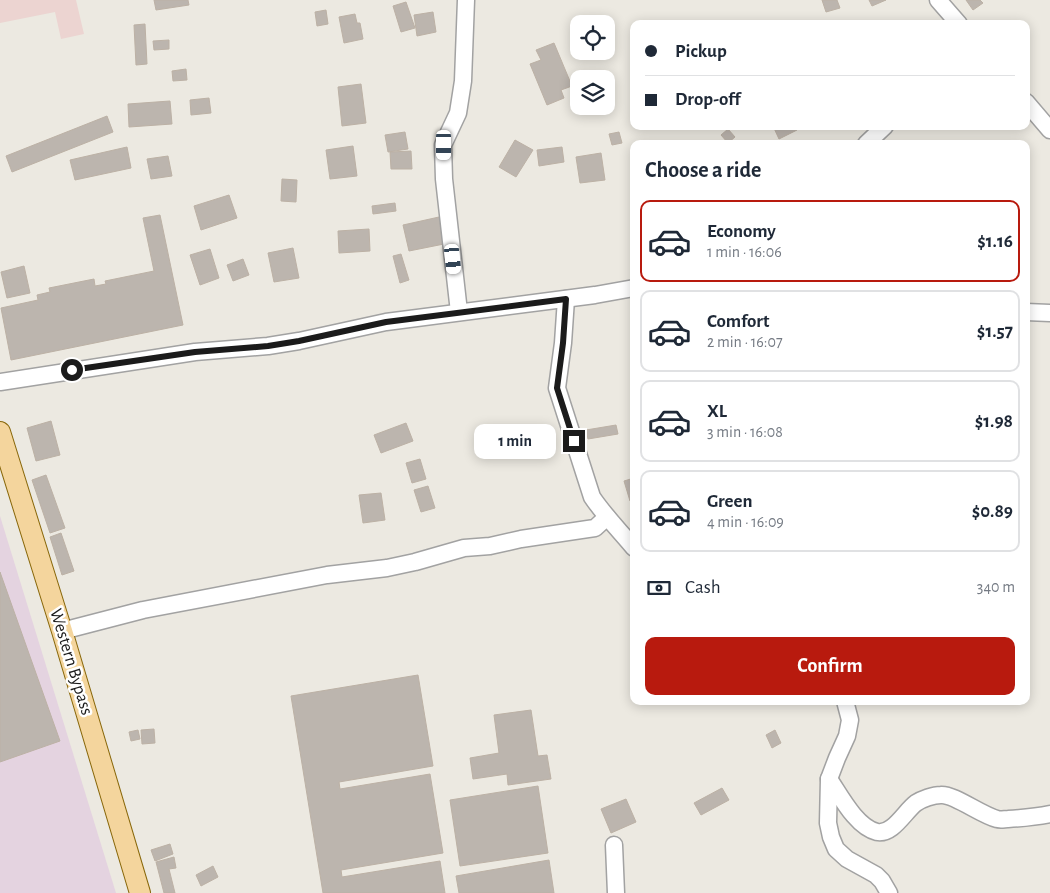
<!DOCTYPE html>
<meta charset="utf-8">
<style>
:root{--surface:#fff;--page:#f6f6f7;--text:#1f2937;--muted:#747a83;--line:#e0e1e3;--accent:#b81a0e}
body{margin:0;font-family:"Alegreya Sans",sans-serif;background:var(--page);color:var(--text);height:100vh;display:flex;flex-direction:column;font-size:19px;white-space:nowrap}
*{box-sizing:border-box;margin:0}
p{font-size:16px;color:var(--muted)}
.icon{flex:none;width:28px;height:28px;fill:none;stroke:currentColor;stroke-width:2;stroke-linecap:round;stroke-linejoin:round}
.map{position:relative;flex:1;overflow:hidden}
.details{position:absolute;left:630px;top:140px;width:400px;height:565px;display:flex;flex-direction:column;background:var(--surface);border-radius:10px;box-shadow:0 2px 12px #0003}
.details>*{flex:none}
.hud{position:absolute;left:630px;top:20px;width:400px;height:110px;border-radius:10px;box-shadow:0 2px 12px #0003;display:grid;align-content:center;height:110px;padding:0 15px;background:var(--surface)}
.fabs{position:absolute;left:570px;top:15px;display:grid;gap:10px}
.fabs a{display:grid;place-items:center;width:45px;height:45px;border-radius:10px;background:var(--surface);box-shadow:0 2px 12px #0003;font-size:25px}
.end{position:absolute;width:22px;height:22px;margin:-11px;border:6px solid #1b1b1b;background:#fff;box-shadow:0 0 0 2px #fff}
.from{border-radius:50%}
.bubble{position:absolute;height:35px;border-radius:10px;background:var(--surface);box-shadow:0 2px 12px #0003;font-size:16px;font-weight:600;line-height:35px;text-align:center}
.car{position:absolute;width:15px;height:30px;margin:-15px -8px;border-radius:6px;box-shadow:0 0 4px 1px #0007;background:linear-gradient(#fff 24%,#345 0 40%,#fff 0 76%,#345 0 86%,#fff 0)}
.hud b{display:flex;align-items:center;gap:18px;height:48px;font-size:19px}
.hud b+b{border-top:1px solid var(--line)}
.hud i{width:12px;height:12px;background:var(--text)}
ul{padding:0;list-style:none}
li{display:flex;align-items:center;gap:15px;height:82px;margin:0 10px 8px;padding:0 5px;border:2px solid var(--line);border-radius:10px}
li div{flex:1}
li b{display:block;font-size:19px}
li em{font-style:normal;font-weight:600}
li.current{border-color:var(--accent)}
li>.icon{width:45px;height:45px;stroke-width:1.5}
h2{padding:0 15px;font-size:22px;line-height:60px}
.pay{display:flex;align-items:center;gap:12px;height:55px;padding:0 15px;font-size:19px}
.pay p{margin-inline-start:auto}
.action{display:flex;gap:10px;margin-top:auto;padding:10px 15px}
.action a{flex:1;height:58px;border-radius:10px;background:var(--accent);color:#fff;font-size:20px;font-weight:600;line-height:58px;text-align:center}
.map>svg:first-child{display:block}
</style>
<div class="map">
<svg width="1050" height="893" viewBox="0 0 1050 893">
<rect width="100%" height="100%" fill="#ece9e1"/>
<path fill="#ecd4d1" d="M 0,0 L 76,0 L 84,34 L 61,39 L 55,12 L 0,23 Z"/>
<path fill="#e4d3e0" d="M 0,516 L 116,893 L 0,893 Z"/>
<g fill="#bcb5ae" stroke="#bcb1a5">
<path d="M 154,0 L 188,0 L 189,5 L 156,10 Z"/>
<path d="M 822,0 L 837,0 L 840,8 L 826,12 Z"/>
<path d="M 869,0 L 886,0 L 872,6 Z"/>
<path d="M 966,0 L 980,0 L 983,3 L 973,10 Z"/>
<path d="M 406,2 L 415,28 L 401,32 L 393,6 Z"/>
<path d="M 326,10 L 328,24 L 317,26 L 315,12 Z"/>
<path d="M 433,12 L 436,32 L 417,36 L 414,15 Z"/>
<path d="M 355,14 L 357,23 L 360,23 L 363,39 L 344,43 L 339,17 Z"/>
<path d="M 145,24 L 147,64 L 136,65 L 134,25 Z"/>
<path d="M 169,40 L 169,49 L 154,50 L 153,41 Z"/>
<path d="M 554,43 L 572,86 L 561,90 L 564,98 L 547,105 L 530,64 L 541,60 L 536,50 Z"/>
<path d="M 186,69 L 187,80 L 173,81 L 172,71 Z"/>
<path d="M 361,84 L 366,123 L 342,126 L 338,87 Z"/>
<path d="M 209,98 L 211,113 L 191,115 L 190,100 Z"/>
<path d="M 170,101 L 172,124 L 129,127 L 128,104 Z"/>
<path d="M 107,116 L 113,132 L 12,172 L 6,156 Z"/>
<path d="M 773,126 L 795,126 L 797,130 L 779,139 Z"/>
<path d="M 728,129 L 735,137 L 728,143 L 721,135 Z"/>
<path d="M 405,132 L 408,149 L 388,152 L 385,135 Z"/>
<path d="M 619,132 L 622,143 L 612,145 L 609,134 Z"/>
<path d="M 515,140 L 533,150 L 516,177 L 499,167 Z"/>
<path d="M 353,146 L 357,176 L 330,179 L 326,150 Z"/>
<path d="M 127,147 L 131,168 L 75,180 L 70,160 Z"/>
<path d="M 562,147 L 564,162 L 539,166 L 537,150 Z"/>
<path d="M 411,151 L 412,169 L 391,169 L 390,152 Z"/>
<path d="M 601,153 L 605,180 L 580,183 L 576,157 Z"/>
<path d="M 168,156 L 172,176 L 151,179 L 147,159 Z"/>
<path d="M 282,179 L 297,180 L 296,202 L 281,201 Z"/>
<path d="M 229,195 L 237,218 L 201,230 L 194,206 Z"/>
<path d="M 395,203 L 396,211 L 373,214 L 372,206 Z"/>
<path d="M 160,215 L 183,325 L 11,360 L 1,308 L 38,300 L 37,295 L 50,292 L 49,288 L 94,279 L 95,286 L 106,284 L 105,281 L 154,271 L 143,218 Z"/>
<path d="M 439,217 L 444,244 L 409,251 L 403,225 Z"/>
<path d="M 369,229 L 370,251 L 339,253 L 338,231 Z"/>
<path d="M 293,248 L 299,278 L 274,282 L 268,253 Z"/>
<path d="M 210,249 L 219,278 L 200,285 L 190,255 Z"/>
<path d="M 401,254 L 409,280 L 400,283 L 393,256 Z"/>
<path d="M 243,259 L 249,275 L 233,281 L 227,265 Z"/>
<path d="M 24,266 L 30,293 L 7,298 L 1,272 Z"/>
<path d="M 51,421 L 60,455 L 36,461 L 27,428 Z"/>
<path d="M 406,423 L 413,441 L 381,453 L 374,435 Z"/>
<path d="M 616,425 L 618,434 L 588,439 L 586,430 Z"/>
<path d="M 420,459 L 426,479 L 412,483 L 406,463 Z"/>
<path d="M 46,475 L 65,528 L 50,533 L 32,480 Z"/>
<path d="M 634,478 L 634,500 L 630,501 L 624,481 Z"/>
<path d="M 428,486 L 435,508 L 421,512 L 414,490 Z"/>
<path d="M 381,493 L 385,520 L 363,523 L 359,495 Z"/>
<path d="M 61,533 L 74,571 L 62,575 L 50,537 Z"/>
<path d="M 0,572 L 60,741 L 0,762 Z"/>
<path d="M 418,675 L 433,766 L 339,782 L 340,789 L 430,774 L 443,853 L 341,870 L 342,877 L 440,861 L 445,893 L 323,893 L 291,696 Z"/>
<path d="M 531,710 L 538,756 L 547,755 L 551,779 L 508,785 L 507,774 L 473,779 L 470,758 L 499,753 L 494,715 Z"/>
<path d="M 154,729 L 155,743 L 142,744 L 141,730 Z"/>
<path d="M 138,730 L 140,739 L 131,741 L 129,732 Z"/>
<path d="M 775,730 L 781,743 L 772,748 L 766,735 Z"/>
<path d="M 538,786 L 548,853 L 460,866 L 450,800 Z"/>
<path d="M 722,788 L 729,800 L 701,815 L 694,803 Z"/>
<path d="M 626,799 L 636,822 L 611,833 L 601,809 Z"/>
<path d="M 170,844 L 173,854 L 155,861 L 151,850 Z"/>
<path d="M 174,857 L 176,868 L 169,869 L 175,893 L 164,893 L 156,862 Z"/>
<path d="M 549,860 L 554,893 L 459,893 L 456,876 Z"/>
<path d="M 213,866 L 218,877 L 201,886 L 196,875 Z"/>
</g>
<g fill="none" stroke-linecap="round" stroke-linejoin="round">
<defs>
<g id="minor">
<path d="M 938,0 L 959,24"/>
<path d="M 1026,102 L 1050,130"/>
<path d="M 866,144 L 885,126"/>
<path d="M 566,299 L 563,343 L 557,388 L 592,497 C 604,515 620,531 634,548"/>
<path d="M 459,312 L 444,179 L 443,145 L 458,113 L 463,81 L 466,0"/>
<path d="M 1026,312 L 1050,313"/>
<path d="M 0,382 L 195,352 L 268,346 L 299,341 L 386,322 L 595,295 L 634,288"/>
<path d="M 62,631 L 143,610 L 327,575 L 387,568 L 415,562 L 464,548 L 490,546 L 521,539 L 588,529 L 595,528 L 607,517"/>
<path d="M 845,701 L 850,720 L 847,736 L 837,758 L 829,779 L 828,823 L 831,837 L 836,849 L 847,859 L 876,875 L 882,881 L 889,893"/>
<path d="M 829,779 C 840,795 856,827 877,832 C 893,835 905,811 916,803 C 922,799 933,795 941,795 C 954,794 981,815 997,819 C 1000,820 1005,819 1008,819 C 1023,818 1036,817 1050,814"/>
<path d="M 614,845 L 616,893"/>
</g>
<path id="major" d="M 0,432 L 62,631 L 140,893"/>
</defs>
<use href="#minor" stroke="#a2a2a2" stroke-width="19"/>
<use href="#major" stroke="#88670a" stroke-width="22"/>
<use href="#minor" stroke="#fff" stroke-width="16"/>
<use href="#major" stroke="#f4d59d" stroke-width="20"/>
</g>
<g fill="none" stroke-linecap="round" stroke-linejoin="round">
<path stroke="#1b1b1b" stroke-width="6" d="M 72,370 L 195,352 L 268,346 L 299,341 L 386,322 L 566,299 L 563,343 L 557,388 L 574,441"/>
</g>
<g text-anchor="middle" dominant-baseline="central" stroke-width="5" stroke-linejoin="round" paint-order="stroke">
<g font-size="18" fill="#1b1b1b" stroke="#fff">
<text transform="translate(71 662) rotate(73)">Western Bypass</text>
</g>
</g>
</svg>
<div class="fabs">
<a><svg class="icon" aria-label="locate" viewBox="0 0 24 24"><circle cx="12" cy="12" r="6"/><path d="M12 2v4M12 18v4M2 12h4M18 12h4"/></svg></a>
<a><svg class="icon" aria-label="layers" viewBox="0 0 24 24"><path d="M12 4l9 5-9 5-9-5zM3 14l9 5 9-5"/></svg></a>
</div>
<i class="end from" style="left:72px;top:370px"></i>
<i class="end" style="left:574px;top:441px"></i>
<div class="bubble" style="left:474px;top:424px;width:82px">1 min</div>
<i class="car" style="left:444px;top:145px;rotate:180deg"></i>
<i class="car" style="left:453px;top:259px;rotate:174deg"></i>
<div class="hud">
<b><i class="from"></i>Pickup</b>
<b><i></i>Drop-off</b>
</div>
<section class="details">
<h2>Choose a ride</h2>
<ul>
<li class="current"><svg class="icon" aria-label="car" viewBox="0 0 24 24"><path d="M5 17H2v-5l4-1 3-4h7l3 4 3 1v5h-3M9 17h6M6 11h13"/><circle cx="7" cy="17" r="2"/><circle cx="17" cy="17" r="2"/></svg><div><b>Economy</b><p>1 min · 16:06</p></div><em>$1.16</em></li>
<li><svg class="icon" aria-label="car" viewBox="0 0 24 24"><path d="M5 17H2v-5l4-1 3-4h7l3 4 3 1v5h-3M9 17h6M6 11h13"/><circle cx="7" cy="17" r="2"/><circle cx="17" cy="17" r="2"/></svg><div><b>Comfort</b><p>2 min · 16:07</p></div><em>$1.57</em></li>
<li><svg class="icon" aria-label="car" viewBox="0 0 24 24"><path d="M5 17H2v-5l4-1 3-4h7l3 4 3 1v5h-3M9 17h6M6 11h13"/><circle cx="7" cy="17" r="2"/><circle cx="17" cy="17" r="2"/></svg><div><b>XL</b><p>3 min · 16:08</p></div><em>$1.98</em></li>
<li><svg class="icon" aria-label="car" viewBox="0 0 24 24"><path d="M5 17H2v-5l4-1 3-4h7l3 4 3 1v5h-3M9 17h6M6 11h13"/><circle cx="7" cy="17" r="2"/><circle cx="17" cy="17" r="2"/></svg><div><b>Green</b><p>4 min · 16:09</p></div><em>$0.89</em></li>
</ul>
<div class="pay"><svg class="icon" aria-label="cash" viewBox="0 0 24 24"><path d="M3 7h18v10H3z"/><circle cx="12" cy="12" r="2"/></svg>Cash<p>340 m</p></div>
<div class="action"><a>Confirm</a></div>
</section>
</div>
